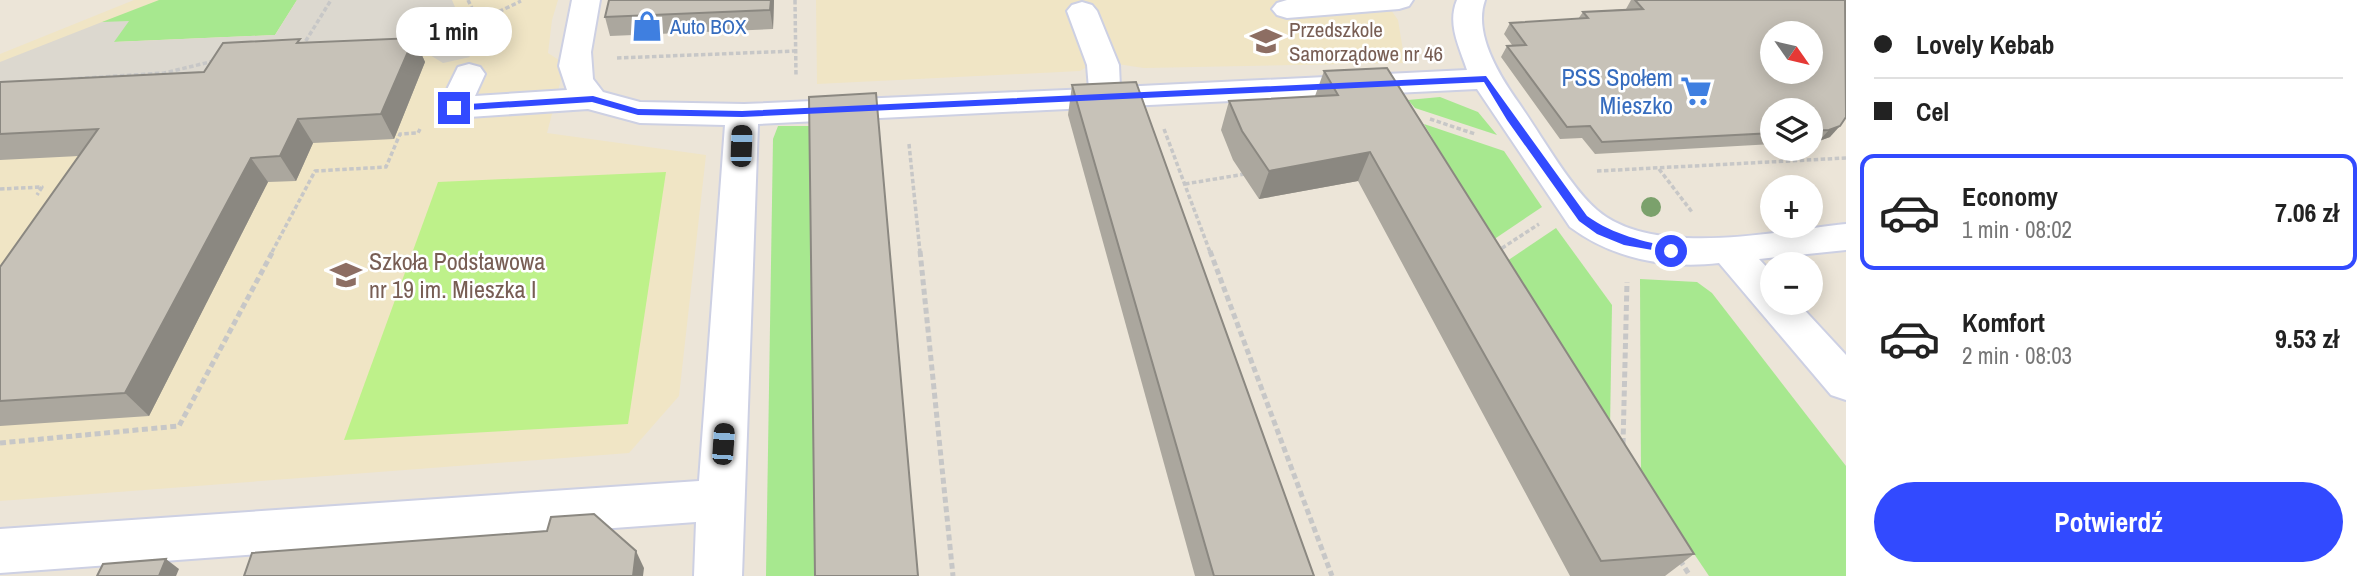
<!DOCTYPE html>
<html lang="pl">
<meta charset="utf-8">
<style>
:root{--surface:#fff;--page:#f6f6f6;--text:#222;--muted:#767676;--line:#e0e0e0;--accent:#324aff}
body{margin:0;font-family:"Archivo Narrow",sans-serif;background:var(--page);color:var(--text);height:100vh;display:flex;flex-direction:column;font-size:26px;white-space:nowrap}
*{box-sizing:border-box;margin:0}
p{font-size:23px;color:var(--muted)}
.icon{flex:none;width:38px;height:38px;fill:none;stroke:currentColor;stroke-width:2;stroke-linecap:round;stroke-linejoin:round}
.map{position:relative;flex:1;overflow:hidden}
.side{display:flex;flex-direction:column;background:var(--surface);width:525px}
.side>*{flex:none}
.guide{display:grid;align-content:center;height:154px;padding:0 28px;background:var(--surface)}
.needle{width:46px;rotate:124deg}
.tools{position:absolute;left:1760px;top:21px;display:grid;gap:14px}
.tools a{display:grid;place-items:center;width:63px;height:63px;border-radius:50%;background:var(--surface);box-shadow:0 4px 18px #0003;font-size:35px}
.end{position:absolute;width:32px;height:32px;margin:-16px;border:9px solid #324aff;background:#fff;box-shadow:0 0 0 4px #fff}
.from{border-radius:50%}
.bubble{position:absolute;height:49px;border-radius:24px;background:var(--surface);box-shadow:0 4px 18px #0003;font-size:23px;font-weight:700;line-height:49px;text-align:center}
.car{position:absolute;width:21px;height:42px;margin:-21px -10px;border-radius:9px;box-shadow:0 0 5px 2px #0007;background:linear-gradient(#222 24%,#8ab4d8 0 40%,#222 0 76%,#8ab4d8 0 86%,#222 0)}
.guide b{display:flex;align-items:center;gap:24px;height:66px;font-size:26px}
.guide b+b{border-top:2px solid var(--line)}
.guide i{width:18px;height:18px;background:var(--text)}
ul{padding:0;list-style:none}
li{display:flex;align-items:center;gap:21px;height:116px;margin:0 14px 10px;padding:0 14px;border:4px solid transparent;border-radius:14px}
li div{flex:1}
li b{display:block;font-size:26px}
li em{font-style:normal;font-weight:700}
li.current{border-color:var(--accent)}
li>.icon{width:63px;height:63px;stroke-width:1.5}
.button{display:flex;gap:14px;margin-top:auto;padding:14px 28px}
.button a{flex:1;height:80px;border-radius:42px;background:var(--accent);color:#fff;font-size:28px;font-weight:700;line-height:80px;text-align:center}
main{display:flex;flex:1;min-height:0}
.map>svg:first-child{display:block}
</style>
<main>
<div class="map">
<svg width="1846" height="576" viewBox="0 0 1846 576">
<rect width="100%" height="100%" fill="#ece5d8"/>
<g fill="#f0e5c5">
<path d="M 134,0 L 558,0 L 552,20 L 548,53 L 565,64 L 547,133 L 706,155 L 679,396 L 629,453 L 0,501 L 0,54 Z"/>
<path d="M 816,0 L 1384,0 L 1398,20 L 1405,63 L 1144,68 L 1117,64 L 1088,66 L 1080,71 L 817,84 Z"/>
</g>
<g fill="#a7e88f">
<path d="M 159,0 L 297,0 L 275,35 L 113,42 L 102,22 Z"/>
<path d="M 1440,97 L 1478,112 L 1497,135 L 1415,108 L 1408,100 Z"/>
<path d="M 1424,124 L 1504,151 L 1542,207 L 1493,240 Z"/>
<path d="M 778,126 L 812,126 L 819,576 L 766,576 L 773,139 Z"/>
<path d="M 1556,228 L 1612,305 L 1610,430 L 1507,261 Z"/>
<path d="M 1640,279 L 1697,282 L 1712,293 L 1846,466 L 1846,576 L 1709,576 L 1641,475 Z"/>
</g>
<path fill="#bef18a" d="M 666,172 L 628,424 L 344,440 L 438,182 Z"/>
<path fill="#dcd8cf" d="M 297,0 L 452,0 L 461,21 L 477,35 L 459,44 L 470,57 L 443,63 L 425,52 L 329,55 L 225,83 L 0,93 L 0,62 L 102,22 L 129,21 L 114,42 L 275,35 Z"/>
<g fill="none" stroke-linecap="round" stroke-linejoin="round">
<defs>
<g id="minor">
<path d="M 572,0 L 600,0 L 591,52 L 593,79 L 603,92 L 640,102 L 744,104 L 1089,89 L 1087,65 L 1067,11 L 1072,5 L 1082,2 L 1092,5 L 1097,11 L 1119,65 L 1120,87 L 1467,70 C 1459,46 1447,24 1457,0 L 1485,0 C 1473,33 1499,75 1518,102 C 1540,133 1570,187 1597,210 C 1654,259 1776,231 1846,224 L 1846,250 L 1759,259 L 1773,274 L 1773,303 L 1798,303 L 1846,355 L 1846,400 L 1831,395 L 1719,263 C 1667,269 1613,259 1570,227 L 1477,89 L 758,124 L 742,576 L 694,576 L 696,522 L 0,573 L 0,529 L 699,481 L 725,125 L 640,123 L 588,109 L 454,118 L 443,115 L 438,108 L 458,67 L 469,64 L 480,67 L 485,74 L 475,96 L 567,90 L 559,66 Z"/>
<path d="M 1287,0 L 1413,0 L 1409,6 L 1399,9 L 1287,18 L 1277,15 L 1272,9 L 1277,3 Z"/>
</g>
</defs>
<use href="#minor" stroke="#cdd0e3" stroke-width="4"/>
<g stroke="#c7c7c7" stroke-width="3.5" stroke-dasharray="4.5 2.5" stroke-linecap="butt">
<path d="M 468,0 L 478,21 L 494,28"/>
<path d="M 795,0 L 796,76"/>
<path d="M 436,42 L 521,1"/>
<path d="M 411,43 L 436,42 L 444,50"/>
<path d="M 302,47 L 331,0"/>
<path d="M 617,58 L 795,51"/>
<path d="M 71,79 L 164,73 L 214,61"/>
<path d="M 1430,119 L 1475,134"/>
<path d="M 1164,129 L 1210,252"/>
<path d="M 909,144 L 920,252"/>
<path d="M 1659,169 L 1692,212"/>
<path d="M 1597,171 L 1846,158"/>
<path d="M 1185,184 L 1245,174"/>
<path d="M 0,189 L 42,187 L 37,195"/>
<path d="M 272,252 L 315,171 L 386,167 L 400,134 L 418,133 L 420,129"/>
<path d="M 1496,252 L 1539,224"/>
</g>
<g stroke="#c7c7c7" stroke-width="5" stroke-dasharray="6 3.5" stroke-linecap="butt">
<path d="M 920,251 L 953,576"/>
<path d="M 1210,251 L 1332,576"/>
<path d="M 0,443 L 179,426 L 273,251"/>
<path d="M 1623,444 L 1627,282"/>
<path d="M 1680,560 L 1690,576"/>
</g>
<use href="#minor" fill="#fff" fill-rule="evenodd"/>
</g>
<circle fill="#7ba16c" cx="1651" cy="207" r="10"/>
<g fill="#aba79e">
<path d="M 609,0 L 774,0 L 773,29 L 610,36 L 605,17 Z"/>
<path d="M 1631,0 L 1845,0 L 1830,137 L 1819,141 L 1811,142 L 1811,110 L 1773,110 L 1773,144 L 1595,154 L 1582,138 L 1560,139 L 1501,57 L 1507,46 L 1512,45 L 1504,34 L 1510,23 L 1578,19 L 1583,12 L 1627,9 L 1626,9 Z"/>
<path d="M 414,38 L 425,62 L 394,139 L 313,143 L 296,181 L 268,182 L 149,416 L 0,426 L 0,267 L 79,156 L 0,160 L 0,82 L 204,72 L 302,43 Z"/>
<path d="M 1324,71 L 1694,554 L 1665,576 L 1570,576 L 1358,181 L 1259,199 L 1233,160 L 1221,130 L 1229,101 L 1315,96 Z"/>
<path d="M 1072,85 L 1314,576 L 1195,576 L 1068,115 Z"/>
</g>
<g fill="#8b8881">
<path d="M 771,0 L 774,0 L 773,29 L 770,10 Z"/>
<path d="M 414,38 L 425,62 L 394,139 L 381,114 Z"/>
<path d="M 298,119 L 313,143 L 296,181 L 280,156 Z"/>
<path d="M 1840,126 L 1830,137 L 1819,141 L 1829,130 Z"/>
<path d="M 1370,152 L 1358,181 L 1259,199 L 1269,171 Z"/>
<path d="M 251,158 L 268,182 L 149,416 L 125,393 Z"/>
<path d="M 636,551 L 644,568 L 643,576 L 633,576 Z"/>
<path d="M 166,559 L 179,569 L 176,576 L 159,576 Z"/>
</g>
<g fill="#c7c2b8" stroke="#8b8881" stroke-width="2" fill-rule="evenodd">
<path d="M 609,0 L 771,0 L 770,10 L 605,17 Z"/>
<path d="M 1635,0 L 1845,0 L 1846,117 L 1840,126 L 1829,130 L 1811,131 L 1811,110 L 1773,110 L 1773,133 L 1602,142 L 1590,126 L 1567,127 L 1507,46 L 1526,45 L 1510,23 L 1588,18 L 1583,12 L 1643,9 ZM 1773,33 L 1811,33 L 1811,72 L 1773,72 Z"/>
<path d="M 414,38 L 381,114 L 298,119 L 280,156 L 251,158 L 125,393 L 0,401 L 0,267 L 98,129 L 0,134 L 0,82 L 204,72 L 223,43 L 300,39 L 297,43 Z"/>
<path d="M 1387,68 L 1694,554 L 1601,561 L 1370,152 L 1269,171 L 1242,131 L 1229,101 L 1338,95 L 1324,71 Z"/>
<path d="M 1136,82 L 1314,576 L 1214,576 L 1072,85 Z"/>
<path d="M 876,93 L 918,576 L 815,576 L 809,97 Z"/>
<path d="M 594,514 L 636,551 L 633,576 L 244,576 L 252,553 L 547,531 L 551,517 Z"/>
<path d="M 166,559 L 159,576 L 97,576 L 103,564 Z"/>
</g>
<path fill="#324aff" d="M 1486,76 L 1587,216 C 1615,236 1642,240 1675,249 L 1675,254 L 1624,245 L 1597,234 L 1579,221 L 1507,120 L 1484,82 L 742,117 L 638,115 L 592,102 L 454,111 L 449,108 L 454,105 L 593,96 L 638,109 L 742,111 Z"/>
<defs>
<symbol id="shop-bare" viewBox="-9 -9 18 18"><path d="M-5-2.5h2.3a2.7 3.5 0 0 1 5.4 0H5L5.5 6h-11ZM-1.5-2.5h3a1.5 2.3 0 0 0-3 0Z" fill="#3f7fe0" stroke="#fff" stroke-width="2.5" paint-order="stroke"/></symbol>
<symbol id="school-bare" viewBox="-9 -9 18 18"><path d="M0-5L7-2L0 1L-7-2ZM-4 1L0 2.5L4 1V4Q0 6-4 4Z" fill="#8d6e63" stroke="#fff" stroke-width="2.5" paint-order="stroke"/></symbol>
<symbol id="supermarket-bare" viewBox="-9 -9 18 18"><path d="M-6-5.5h2.5l.6 2H6L4.5 2H-2.5L-4.4-4H-6ZM-1.5 3.2a1.3 1.3 0 1 0 .1 0ZM3 3.2a1.3 1.3 0 1 0 .1 0Z" fill="#3f7fe0" stroke="#fff" stroke-width="2.5" paint-order="stroke"/></symbol>
</defs>
<g fill-rule="evenodd">
<use href="#shop-bare" x="625" y="4" width="44" height="44"/>
<use href="#school-bare" x="1244" y="19" width="44" height="44"/>
<use href="#supermarket-bare" x="1674" y="69" width="44" height="44"/>
<use href="#school-bare" x="324" y="253" width="44" height="44"/>
</g>
<g text-anchor="middle" dominant-baseline="central" stroke-width="5" stroke-linejoin="round" paint-order="stroke">
<g font-size="21" fill="#366cbe" stroke="#fff" text-anchor="start">
<text x="670" y="26">Auto BOX</text>
</g>
<g font-size="21" fill="#785e54" stroke="#fff" text-anchor="start">
<text x="1289" y="29">Przedszkole<tspan x="1289" dy="24">Samorządowe nr 46</tspan></text>
</g>
<g font-size="24" fill="#366cbe" stroke="#fff" text-anchor="end">
<text x="1673" y="77">PSS Społem<tspan x="1673" dy="28">Mieszko</tspan></text>
</g>
<g font-size="24" fill="#785e54" stroke="#fff" text-anchor="start">
<text x="369" y="261">Szkoła Podstawowa<tspan x="369" dy="28">nr 19 im. Mieszka I</tspan></text>
</g>
</g>
</svg>
<div class="tools">
<a><svg class="needle" viewBox="-14 -14 28 28"><path d="M0-13l5 13h-10z" fill="#e53935"/><path d="M0 13l5-13h-10z" fill="#767676"/></svg></a>
<a><svg class="icon" aria-label="layers" viewBox="0 0 24 24"><path d="M12 4l9 5-9 5-9-5zM3 14l9 5 9-5"/></svg></a>
<a>+</a>
<a>−</a>
</div>
<i class="end from" style="left:1671px;top:251px"></i>
<i class="end" style="left:454px;top:108px"></i>
<div class="bubble" style="left:396px;top:7px;width:116px">1 min</div>
<i class="car" style="left:741px;top:146px;rotate:2deg"></i>
<i class="car" style="left:723px;top:444px;rotate:4deg"></i>
</div>
<section class="side">
<div class="guide">
<b><i class="from"></i>Lovely Kebab</b>
<b><i></i>Cel</b>
</div>
<ul>
<li class="current"><svg class="icon" aria-label="car" viewBox="0 0 24 24"><path d="M5 17H2v-5l4-1 3-4h7l3 4 3 1v5h-3M9 17h6M6 11h13"/><circle cx="7" cy="17" r="2"/><circle cx="17" cy="17" r="2"/></svg><div><b>Economy</b><p>1 min · 08:02</p></div><em>7.06 zł</em></li>
<li><svg class="icon" aria-label="car" viewBox="0 0 24 24"><path d="M5 17H2v-5l4-1 3-4h7l3 4 3 1v5h-3M9 17h6M6 11h13"/><circle cx="7" cy="17" r="2"/><circle cx="17" cy="17" r="2"/></svg><div><b>Komfort</b><p>2 min · 08:03</p></div><em>9.53 zł</em></li>
</ul>
<div class="button"><a>Potwierdź</a></div>
</section>
</main>
